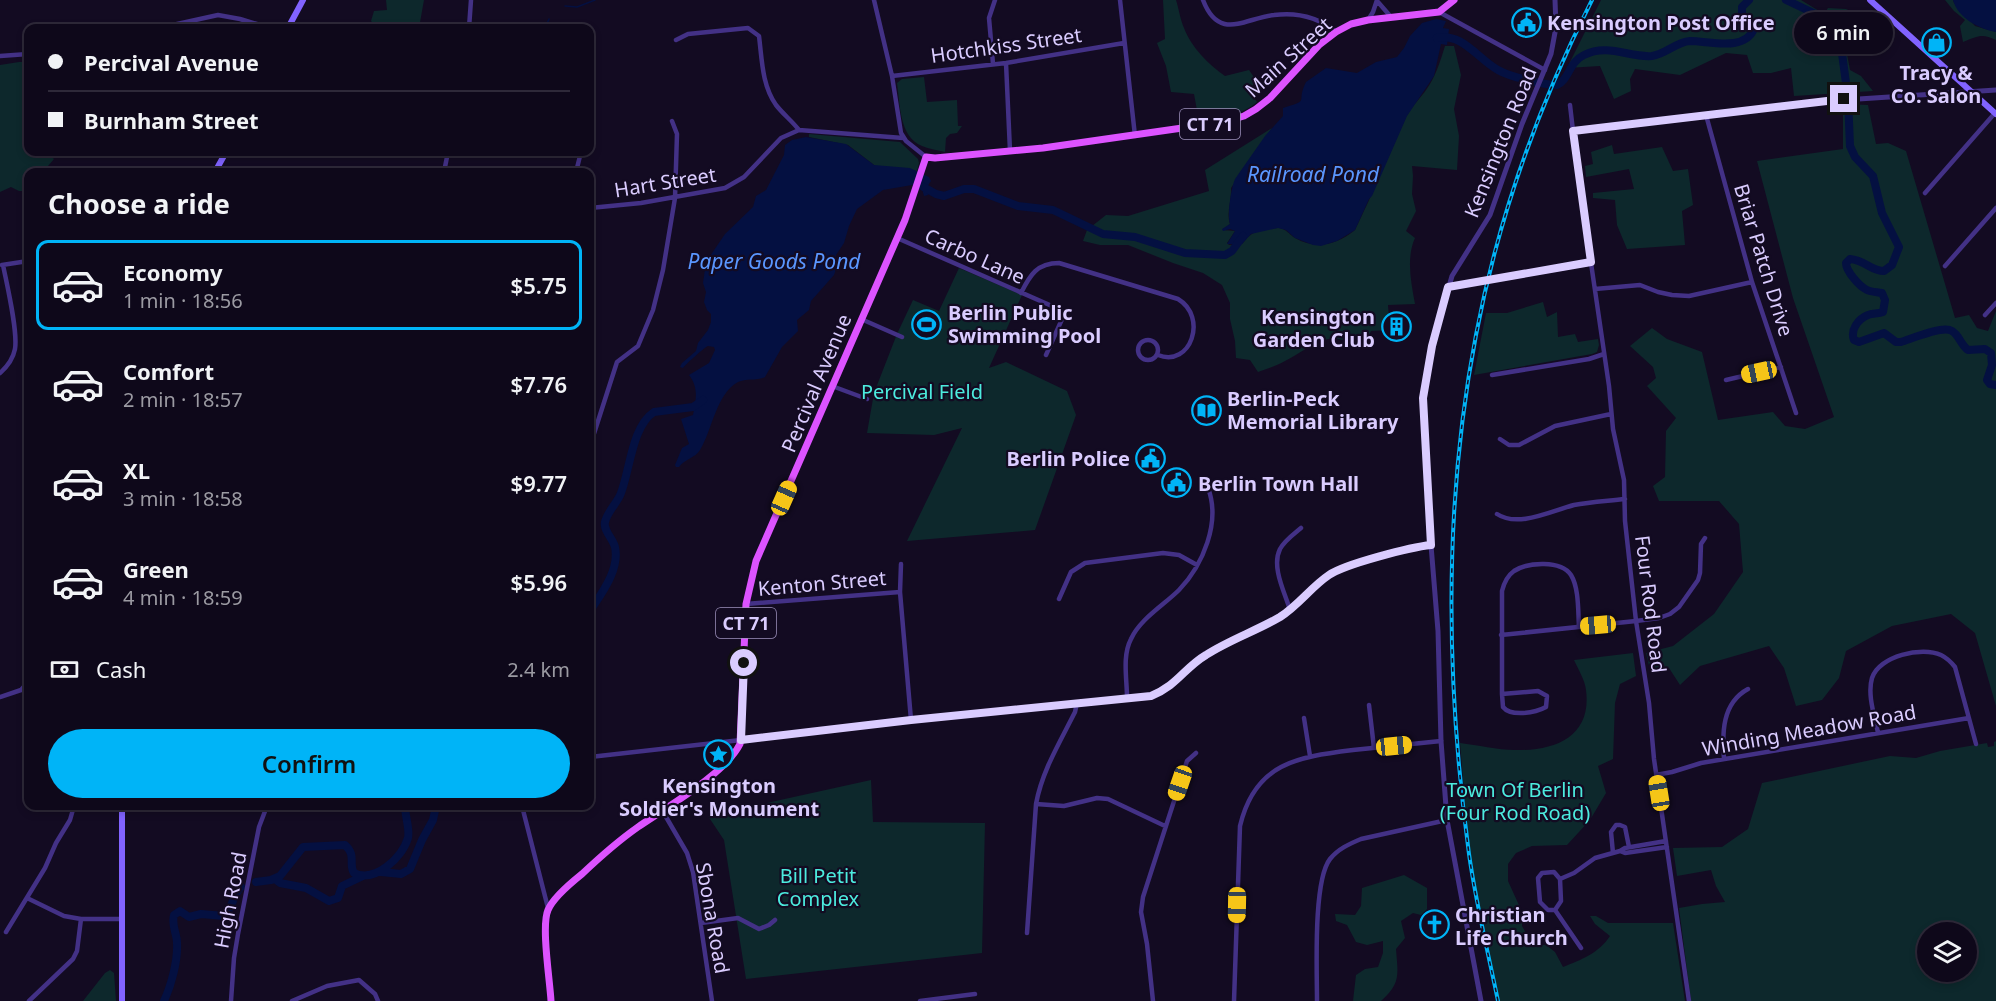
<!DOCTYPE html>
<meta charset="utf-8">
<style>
body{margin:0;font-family:"Noto Sans",sans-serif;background:#171123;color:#f1f3f6;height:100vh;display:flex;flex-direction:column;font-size:22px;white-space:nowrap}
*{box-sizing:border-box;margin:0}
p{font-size:20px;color:#9b9aa2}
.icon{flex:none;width:33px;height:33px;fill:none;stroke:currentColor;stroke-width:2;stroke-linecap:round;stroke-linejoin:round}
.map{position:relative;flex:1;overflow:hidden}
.details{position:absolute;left:24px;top:168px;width:570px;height:642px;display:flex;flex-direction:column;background:#0e081a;border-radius:12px;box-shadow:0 3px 9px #0003,0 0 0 2px #2e2939}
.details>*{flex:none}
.hud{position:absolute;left:24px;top:24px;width:570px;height:132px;border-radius:12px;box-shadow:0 3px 9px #0003,0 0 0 2px #2e2939;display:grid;align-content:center;height:132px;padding:0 24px;background:#0e081a}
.tools{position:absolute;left:1917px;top:922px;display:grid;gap:12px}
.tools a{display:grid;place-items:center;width:60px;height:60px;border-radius:50%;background:#0e081a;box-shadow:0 3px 9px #0003,0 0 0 2px #2e2939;font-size:30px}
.end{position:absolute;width:27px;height:27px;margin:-14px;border:8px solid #daccff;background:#111;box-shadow:0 0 0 3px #111}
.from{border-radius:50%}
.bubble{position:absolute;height:42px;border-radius:21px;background:#0e081a;box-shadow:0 3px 9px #0003,0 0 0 2px #2e2939;font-size:20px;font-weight:600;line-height:42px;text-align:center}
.car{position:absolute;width:18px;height:36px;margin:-18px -9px;border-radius:8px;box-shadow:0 0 4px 2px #0007;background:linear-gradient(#f5c518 24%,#345 0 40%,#f5c518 0 76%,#345 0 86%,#f5c518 0)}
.hud b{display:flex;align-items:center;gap:21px;height:57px;font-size:22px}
.hud b+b{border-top:2px solid #2e2939}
.hud i{width:15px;height:15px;background:#f1f3f6}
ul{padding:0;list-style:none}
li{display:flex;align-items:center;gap:18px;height:90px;margin:0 12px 9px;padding:0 12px;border:3px solid transparent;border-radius:12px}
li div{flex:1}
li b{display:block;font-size:22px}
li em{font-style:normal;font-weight:600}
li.active{border-color:#00b4f7}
li>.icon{width:54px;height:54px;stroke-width:1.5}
h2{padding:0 24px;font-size:27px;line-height:72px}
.pay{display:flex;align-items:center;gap:15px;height:66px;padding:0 24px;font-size:22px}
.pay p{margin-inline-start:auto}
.button{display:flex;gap:12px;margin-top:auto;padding:12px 24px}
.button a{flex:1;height:69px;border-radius:36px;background:#00b4f7;color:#111;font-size:24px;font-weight:600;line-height:69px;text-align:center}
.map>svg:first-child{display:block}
.green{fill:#0d282c;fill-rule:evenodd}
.water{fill:#041041}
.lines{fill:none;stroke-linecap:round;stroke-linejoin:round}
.stream{stroke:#041041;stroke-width:1.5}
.river{stroke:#041041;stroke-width:8}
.minor{stroke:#433186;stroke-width:4.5}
.tertiary{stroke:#433186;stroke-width:5}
.secondary{stroke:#8163ff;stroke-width:6}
.primary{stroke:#dc53ff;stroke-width:7}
.rail-casing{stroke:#00b4f7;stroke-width:4}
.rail{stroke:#130b22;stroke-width:1.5;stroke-dasharray:4.5;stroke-linecap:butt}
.tertiary-bridge{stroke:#433186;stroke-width:5}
.route{stroke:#daccff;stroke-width:8}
.labels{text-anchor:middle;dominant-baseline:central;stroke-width:4.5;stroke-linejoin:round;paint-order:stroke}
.shield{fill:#130b22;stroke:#9e92bd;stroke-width:1.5}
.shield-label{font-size:18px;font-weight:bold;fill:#daccff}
.poi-label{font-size:20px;font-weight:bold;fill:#daccff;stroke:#130b22;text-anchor:start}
.street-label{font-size:20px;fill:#daccff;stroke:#130b22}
.park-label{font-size:20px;fill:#4cebde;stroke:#130b22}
.water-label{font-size:21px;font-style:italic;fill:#5a96ff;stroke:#130b22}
</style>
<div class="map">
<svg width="1996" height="1001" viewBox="0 0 1996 1001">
<rect width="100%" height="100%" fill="#130b22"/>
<path class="green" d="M386,0H424L419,28H377L371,21L374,11L387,10Z
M1163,0H1176C1179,9 1180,19 1184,28C1191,47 1209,65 1225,76L1249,70L1256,80L1250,91L1257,102C1243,115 1218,118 1199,121L1194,94L1171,92L1166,66L1157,43L1165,39Z
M1601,0H1801L1824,14L1828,8L1846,9L1857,14L1849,22C1852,33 1854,45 1847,54L1850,70L1861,76L1873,91L1794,96L1791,68L1771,73H1753L1747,55L1726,53L1680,75L1635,69L1630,79L1631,91L1614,99L1600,66L1567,68Z
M1945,0H1953L1954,3L1975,26L1996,32V40C1982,33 1978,36 1963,42L1960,26L1965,20L1954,11Z
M1445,46H1454L1461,75L1454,109L1459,136L1457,170L1412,166L1413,176L1412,194L1416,211L1406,231L1415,238C1406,258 1411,282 1415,304L1388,305L1390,330L1371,331L1366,342C1353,346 1341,336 1328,339C1312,343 1299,354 1285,361C1276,366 1267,369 1258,372L1250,360L1236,358L1235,341L1230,319V303L1222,285L1203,273L1173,263L1128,245H1100L1083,241L1087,230L1106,215L1128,216L1209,191L1205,170L1272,128L1231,188C1232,201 1226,211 1230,224L1222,230L1235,231L1227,243L1229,245L1242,244C1245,241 1248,236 1252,234C1258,230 1272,228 1279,228C1286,229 1289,234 1295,238C1315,250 1337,245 1355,230C1373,193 1389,155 1406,117C1413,104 1423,96 1430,84C1437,72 1441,59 1445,46Z
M19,62H28V152H46L54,159L48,166L39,168L36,172H28V191H19L11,187L0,192V65Z
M924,77L927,102L957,100L958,126H962L957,133L950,134L946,138L945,152C938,150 929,149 922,146C899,137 900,103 897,83L902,79Z
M1843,104L1868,105L1876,144L1888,143L1906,151L1955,318L1969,315L1977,328L1988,331L1996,311V706L1975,633L1951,614L1892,626L1846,651L1839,678L1822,700L1796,706L1784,668L1769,646L1700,666L1680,685L1669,668L1650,670L1646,653L1673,646L1714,614L1743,572L1739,524L1719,501H1659L1653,486L1665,477L1666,431L1676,418L1647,386L1656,378L1653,367L1630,346L1652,328L1667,339L1702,352L1718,420L1773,412L1785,426L1805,429L1834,417L1793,298L1757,161L1843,149Z
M809,134L900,142L918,159L919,163L917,171L878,168L848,145L809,137Z
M1612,145L1614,154L1662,147L1673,171L1688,169L1693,205L1682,211L1685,245L1627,249L1617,225L1615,200L1593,198V193L1634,189L1629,169L1586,177L1585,166L1593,164L1591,152Z
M959,268L1022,295L989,368L1006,362L1067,391L1076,415L1035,530L907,541L962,428L934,435L867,433L874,393L897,334L913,300L939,311Z
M1543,302L1547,317L1557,312L1558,337L1575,334L1578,342L1598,339L1599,345L1597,352L1592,354L1474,375L1486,313H1507Z
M1633,653L1636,676L1620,684L1615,703L1613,759L1598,766L1606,793L1590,820L1567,845L1532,846L1516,853L1508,864V881L1523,914L1522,926L1533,945H1546L1555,952L1563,967C1581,960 1599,953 1610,936L1595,924L1590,916H1596L1608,923H1673L1685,1001H1499L1474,879L1467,827L1460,743C1478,745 1497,750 1515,750C1556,751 1592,736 1586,690C1585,680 1578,669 1574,660Z
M1996,741V1001H1691L1679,908L1702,904L1725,902L1716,886L1711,870L1677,876L1673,848L1722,847L1748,829L1762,783L1890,756L1916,758L1940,751L1987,743L1988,747L1994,746V742ZM1928,933H1966V972H1928Z
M871,780L873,822L985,823L982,953L746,979L724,840L708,816Z
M1404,875L1427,888V909L1421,915L1413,913L1401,921L1405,938L1396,949C1398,975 1401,983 1381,1001H1353L1356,975L1365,969L1378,967L1383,953V941L1367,945L1356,942L1347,925L1336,921L1335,914L1355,915L1361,906L1362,888Z
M110,970L114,973L116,1001H83L105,973Z"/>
<path class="water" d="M1953,0H1996V32C1979,29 1958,18 1953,0Z
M1436,19L1446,21L1443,28L1449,29L1447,45L1441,44L1434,76L1407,116L1372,196L1369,199L1355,230L1337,241L1321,246L1313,245L1295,238L1286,230L1278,228L1251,234L1242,244H1227L1235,231L1230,229L1223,231L1222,229L1230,224C1227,215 1231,188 1235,179L1265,136L1283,116V108C1312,99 1295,104 1306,82L1326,68L1357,73L1376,62L1397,57L1404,48L1410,36L1422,23Z
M806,137L846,144L874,165L910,168L929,177L931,181L927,187L928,195L924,196L922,189L912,185L883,190L857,209L849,226L844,243L836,255V269L834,275L811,301L809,310L797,320L798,331L782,347L765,377C757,381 746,378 738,382C716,394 712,431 700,450C695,458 685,459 679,467H676L675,465L682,448L689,444L681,419L693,415C696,400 699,388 689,375L709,363L715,350L714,347C712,347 710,346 708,346C705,347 686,364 683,368L680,367L682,363L696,351L698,343L708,330L711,322V314L707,310L704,302L706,292L703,283L706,262L725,234L753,207L756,196L766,190L784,155L785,145L792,140Z"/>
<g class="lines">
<path class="stream" d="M565,6L577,7L595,0
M545,28L549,19"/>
<path class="river" d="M1786,0L1824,18L1834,24L1839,31L1848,98L1850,146L1855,157L1873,176L1882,213L1899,247L1892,265L1884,271C1871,271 1865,260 1850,259L1846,263C1846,271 1859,286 1867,290C1871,292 1877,292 1882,293L1885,300L1883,312C1878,314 1872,313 1868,315C1858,319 1850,330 1854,340L1859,342L1884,333L1896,342H1901C1911,339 1943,325 1952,331C1959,335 1961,345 1968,350L1985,349L1991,353L1992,365L1987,380L1990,384L1996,385
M1437,38C1462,32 1478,59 1498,70C1510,77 1544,85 1557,85C1569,80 1569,62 1584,55C1608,43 1630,58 1652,56C1666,54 1676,42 1690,41C1710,41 1744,52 1754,29L1753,24L1742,16V7L1749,0
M918,184L936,194L944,196L964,189H974L1018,206L1053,210L1103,234L1135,237L1185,253L1225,255L1232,251L1243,236
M590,611C601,594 620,570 615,547C613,539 603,530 605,522C607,512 618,502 621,493C630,470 632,426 654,412L693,407L703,400
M381,872L401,874L410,869L422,840L433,820L436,806
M275,879L280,883L306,888L329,901L338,898L342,886L363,876
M256,882L271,880L280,876L303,847L345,845C357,856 348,864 354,873C375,883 402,858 408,838C410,829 405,816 405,806
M164,1001C171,986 178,961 177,943C177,933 171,926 174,915L180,911L189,917L201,914L224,916C233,908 233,894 241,887"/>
<path class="minor" d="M874,0L892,76L901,133L906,141L926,157
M1120,0L1135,136
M1203,0C1219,42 1245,18 1274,15C1297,12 1318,17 1336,32
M1378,2L1391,17
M1439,12L1545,70
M1368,20L1373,12L1377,0
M159,28L218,15L240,19L270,28
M469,28L471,0
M676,40L688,34L748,28L759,36C762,60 762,85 776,105C783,114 792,121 799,130
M0,56L28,54
M1006,63L1010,151
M993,64L989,18L995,0
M892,76L1006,63L1124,43
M1570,105L1573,131
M1706,115L1752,282L1796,413
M590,122V120
M444,172L448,152
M576,172L581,152
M1925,193L1995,113
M590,208L641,203L725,188L744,177L781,138L799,130L903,138
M897,238L1061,310L1063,312V317L1046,355
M1591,263L1609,386L1613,429L1624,480L1625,521L1636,621L1649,703L1654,759L1689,1001
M2,265L28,261
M1945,266L1996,208
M1595,289L1640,285L1658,292L1672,295L1689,296L1752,282
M1021,293C1030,275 1037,263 1059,263L1178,299C1208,317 1191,368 1158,355
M1985,315L1996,303
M861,319L902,337
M1138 350a10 10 0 1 1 20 0a10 10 0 1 1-20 0Z
M0,373C8,366 13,359 15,349C18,331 7,285 3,265
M1492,375L1589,359L1604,354
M1726,380L1781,367
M832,386L867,399
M1500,439L1509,445H1519L1555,426L1611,414
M590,446L617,362L638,346L653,310L663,270L675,198L677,134L672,121
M1497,514C1518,528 1551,511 1574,505C1590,502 1608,501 1625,499
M901,564L900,592L911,720
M1059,599L1071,572L1085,563L1163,553L1179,555L1197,565
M746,604L900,592
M1290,610C1285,593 1271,567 1280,549C1285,540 1294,534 1301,528
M1501,635L1636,621L1659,618L1670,614L1679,607L1698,580L1700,573L1701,544L1705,538
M1538,691L1547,696L1546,707C1535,713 1511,717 1503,707L1502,694Z
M1502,694V591C1504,583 1507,576 1514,571C1528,562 1561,560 1571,575C1579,588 1578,611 1579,627
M0,697L21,690L28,682
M1127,698C1127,679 1122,656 1131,639C1140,619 1164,605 1179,590C1203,565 1221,522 1208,488
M1369,705L1374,748
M1304,718L1310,756
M1878,733C1875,717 1867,695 1872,678C1879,656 1922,646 1941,655C1947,658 1951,662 1955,667L1976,744
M590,757L741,740
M1724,759C1722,733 1722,703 1748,689
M1656,775L1672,772L1701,763L1969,718
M1036,804L1064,806L1097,798L1108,799L1165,826
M522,806L548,908
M662,810L687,853L693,872L712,1001
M1666,841L1625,848L1620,851L1625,853L1667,847
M1613,853L1611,832L1616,825H1620L1625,827L1629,847
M1560,879L1561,901L1555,910H1548L1540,902L1538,878L1542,873L1554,872L1560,879L1574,873L1595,858L1620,851
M27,898L64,916L81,919H122
M1555,910L1581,948
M701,923L738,918L759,929L769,925L775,920
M6,932L45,868L56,843L70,820L74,806
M1027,933L1036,804C1042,771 1060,742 1075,712L1077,703
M29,1001L73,959L77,951L81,919
M231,1001L234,958L238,934L259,827L267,806
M292,1001L327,986L359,980L375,994L378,1001
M920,1001L975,994
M1153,1001L1147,944L1141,912L1143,897L1187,761L1196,753
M1234,1001L1240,826C1255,763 1297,757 1353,750C1382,747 1412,744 1441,741
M1317,1001C1317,970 1313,881 1330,859C1338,849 1349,844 1361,839L1447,820"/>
<path class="tertiary" d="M1498,279L1591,263L1573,131L1828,101L1996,90
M1448,287L1473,283
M741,740L911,720L1151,696C1177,686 1184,668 1206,655C1229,640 1256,631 1280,617C1299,605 1311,587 1329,575C1345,564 1410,547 1431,545
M1481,1001L1447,820L1441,741L1438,631L1431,545L1423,398L1432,346L1452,276L1490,215L1522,124L1551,54L1556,27L1555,0"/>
<path class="secondary" d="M1870,0L1996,114
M288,28L303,0
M215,172L226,152
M122,806V1001"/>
<path class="primary" d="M551,1001C550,981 541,926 548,910C553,898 572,882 582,874C600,857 618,841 638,827C667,807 725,774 740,744L746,604L756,561L905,220L926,157L935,158L1043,148L1224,122L1244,116L1256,109L1270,98L1319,45L1336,32L1351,24L1368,20L1439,12L1454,0"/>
<defs>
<path id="rail" d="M1498,1001C1488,952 1476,904 1469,854C1446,683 1443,506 1476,335C1498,219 1538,106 1592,0"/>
</defs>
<use href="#rail" class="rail-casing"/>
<use href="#rail" class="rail"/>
<path class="tertiary-bridge" d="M1473,283L1498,279"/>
</g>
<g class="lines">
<path class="route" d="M744,663L741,740L911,720L1151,696C1178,685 1184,668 1206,655C1229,640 1256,631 1280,617C1299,605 1311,587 1329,575C1345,564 1411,547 1431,545L1423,398L1432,346L1448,287L1591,262L1573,131L1844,99"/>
</g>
<defs>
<symbol id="civic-ring" viewBox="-11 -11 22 22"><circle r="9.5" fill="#130b22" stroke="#00b4f7" stroke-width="1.5"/><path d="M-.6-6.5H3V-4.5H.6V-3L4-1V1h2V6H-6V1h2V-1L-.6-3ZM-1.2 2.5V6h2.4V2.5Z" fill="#00b4f7"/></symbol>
<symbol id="shop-ring" viewBox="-11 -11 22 22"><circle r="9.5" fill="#130b22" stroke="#00b4f7" stroke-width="1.5"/><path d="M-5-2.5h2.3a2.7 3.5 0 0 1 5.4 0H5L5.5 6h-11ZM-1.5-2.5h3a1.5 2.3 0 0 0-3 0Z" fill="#00b4f7"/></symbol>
<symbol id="stadium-ring" viewBox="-11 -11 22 22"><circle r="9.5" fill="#130b22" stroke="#00b4f7" stroke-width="1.5"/><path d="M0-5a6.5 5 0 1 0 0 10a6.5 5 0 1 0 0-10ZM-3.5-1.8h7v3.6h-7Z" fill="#00b4f7"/></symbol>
<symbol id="building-ring" viewBox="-11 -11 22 22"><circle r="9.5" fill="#130b22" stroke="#00b4f7" stroke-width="1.5"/><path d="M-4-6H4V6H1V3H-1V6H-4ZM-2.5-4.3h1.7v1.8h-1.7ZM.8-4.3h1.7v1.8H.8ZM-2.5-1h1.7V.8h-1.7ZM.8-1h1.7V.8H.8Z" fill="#00b4f7"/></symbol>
<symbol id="library-ring" viewBox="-11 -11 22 22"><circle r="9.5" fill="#130b22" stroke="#00b4f7" stroke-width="1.5"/><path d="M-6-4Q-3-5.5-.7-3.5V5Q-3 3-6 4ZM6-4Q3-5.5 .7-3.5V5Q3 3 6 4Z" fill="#00b4f7"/></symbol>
<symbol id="sight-ring" viewBox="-11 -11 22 22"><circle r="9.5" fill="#130b22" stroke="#00b4f7" stroke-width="1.5"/><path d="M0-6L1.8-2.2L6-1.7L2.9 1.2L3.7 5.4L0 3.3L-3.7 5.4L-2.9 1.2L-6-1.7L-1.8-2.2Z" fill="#00b4f7"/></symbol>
<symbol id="church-ring" viewBox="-11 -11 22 22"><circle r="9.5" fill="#130b22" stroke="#00b4f7" stroke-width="1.5"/><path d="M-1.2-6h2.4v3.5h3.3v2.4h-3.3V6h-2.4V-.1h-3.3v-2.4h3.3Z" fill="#00b4f7"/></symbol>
</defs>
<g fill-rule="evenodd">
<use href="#civic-ring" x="1510" y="6" width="33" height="33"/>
<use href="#shop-ring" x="1920" y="26" width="33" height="33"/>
<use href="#stadium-ring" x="910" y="308" width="33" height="33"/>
<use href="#building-ring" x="1380" y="310" width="33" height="33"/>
<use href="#library-ring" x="1190" y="394" width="33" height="33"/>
<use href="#civic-ring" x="1134" y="442" width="33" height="33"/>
<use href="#civic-ring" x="1160" y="466" width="33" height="33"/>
<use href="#sight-ring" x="702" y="738" width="33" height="33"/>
<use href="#church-ring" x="1418" y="908" width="33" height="33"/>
</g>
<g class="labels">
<g class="shield">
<rect x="1180" y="109" width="60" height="30" rx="4.5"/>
<rect x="716" y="608" width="60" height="30" rx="4.5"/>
</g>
<g class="shield-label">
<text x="1210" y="124">CT 71</text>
<text x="746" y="623">CT 71</text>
</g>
<g class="poi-label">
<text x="1547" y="22">Kensington Post Office</text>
<text x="1936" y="72" text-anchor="middle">Tracy &amp;<tspan x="1936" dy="23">Co. Salon</tspan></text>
<text x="948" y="312">Berlin Public<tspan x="948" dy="23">Swimming Pool</tspan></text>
<text x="1375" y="316" text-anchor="end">Kensington<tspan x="1375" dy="23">Garden Club</tspan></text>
<text x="1227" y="398">Berlin-Peck<tspan x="1227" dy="23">Memorial Library</tspan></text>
<text x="1130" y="458" text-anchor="end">Berlin Police</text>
<text x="1198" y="483">Berlin Town Hall</text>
<text x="719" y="785" text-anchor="middle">Kensington<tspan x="719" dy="23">Soldier's Monument</tspan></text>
<text x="1455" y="914">Christian<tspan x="1455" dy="23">Life Church</tspan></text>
</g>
<g class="street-label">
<text transform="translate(1006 45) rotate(-8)">Hotchkiss Street</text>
<text transform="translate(1288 57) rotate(-42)">Main Street</text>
<text transform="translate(1500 142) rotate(-68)">Kensington Road</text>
<text transform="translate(665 182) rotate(-9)">Hart Street</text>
<text transform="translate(975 256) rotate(24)">Carbo Lane</text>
<text transform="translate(1764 260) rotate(73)">Briar Patch Drive</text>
<text transform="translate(816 383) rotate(-67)">Percival Avenue</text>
<text transform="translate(822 583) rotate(-5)">Kenton Street</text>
<text transform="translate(1651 604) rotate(83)">Four Rod Road</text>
<text transform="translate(1809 730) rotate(-10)">Winding Meadow Road</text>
<text transform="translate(230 900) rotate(-79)">High Road</text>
<text transform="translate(713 918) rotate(80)">Sbona Road</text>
</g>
<g class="park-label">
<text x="922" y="391">Percival Field</text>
<text x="1515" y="789">Town Of Berlin<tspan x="1515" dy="23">(Four Rod Road)</tspan></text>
<text x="818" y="875">Bill Petit<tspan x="818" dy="23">Complex</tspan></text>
</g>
<g class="water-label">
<text x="1313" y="174">Railroad Pond</text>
<text x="774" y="261">Paper Goods Pond</text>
</g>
</g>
</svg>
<div class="tools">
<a><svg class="icon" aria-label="layers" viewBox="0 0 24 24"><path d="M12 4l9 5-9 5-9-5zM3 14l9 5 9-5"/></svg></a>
</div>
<i class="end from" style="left:744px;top:663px"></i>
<i class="end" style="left:1844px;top:99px"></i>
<div class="bubble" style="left:1794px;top:12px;width:99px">6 min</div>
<i class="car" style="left:1759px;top:372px;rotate:258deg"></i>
<i class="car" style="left:784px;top:498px;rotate:24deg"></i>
<i class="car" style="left:1598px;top:625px;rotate:265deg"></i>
<i class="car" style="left:1394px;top:746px;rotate:84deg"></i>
<i class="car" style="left:1180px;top:783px;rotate:199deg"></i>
<i class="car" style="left:1659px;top:793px;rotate:351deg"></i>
<i class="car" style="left:1237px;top:905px;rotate:181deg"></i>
<div class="hud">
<b><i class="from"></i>Percival Avenue</b>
<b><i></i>Burnham Street</b>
</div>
<section class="details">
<h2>Choose a ride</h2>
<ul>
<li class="active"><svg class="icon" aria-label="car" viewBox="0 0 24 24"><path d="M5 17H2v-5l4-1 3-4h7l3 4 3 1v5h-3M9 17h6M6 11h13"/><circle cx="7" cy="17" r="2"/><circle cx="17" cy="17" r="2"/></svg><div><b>Economy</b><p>1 min · 18:56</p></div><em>$5.75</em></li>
<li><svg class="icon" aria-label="car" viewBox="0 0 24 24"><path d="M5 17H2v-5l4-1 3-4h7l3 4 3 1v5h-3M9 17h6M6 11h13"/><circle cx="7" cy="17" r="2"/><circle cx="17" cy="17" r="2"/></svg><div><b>Comfort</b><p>2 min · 18:57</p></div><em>$7.76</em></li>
<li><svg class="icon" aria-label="car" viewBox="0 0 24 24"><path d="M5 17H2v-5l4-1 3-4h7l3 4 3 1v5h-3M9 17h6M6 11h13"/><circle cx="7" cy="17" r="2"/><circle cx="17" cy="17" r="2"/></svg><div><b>XL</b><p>3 min · 18:58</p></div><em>$9.77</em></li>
<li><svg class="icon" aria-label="car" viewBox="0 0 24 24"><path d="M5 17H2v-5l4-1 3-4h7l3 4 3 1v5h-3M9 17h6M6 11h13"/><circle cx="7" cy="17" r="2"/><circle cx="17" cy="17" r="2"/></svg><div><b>Green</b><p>4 min · 18:59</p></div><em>$5.96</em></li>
</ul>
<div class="pay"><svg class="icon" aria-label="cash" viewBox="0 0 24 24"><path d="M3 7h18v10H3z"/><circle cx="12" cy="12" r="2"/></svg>Cash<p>2.4 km</p></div>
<div class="button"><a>Confirm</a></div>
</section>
</div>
